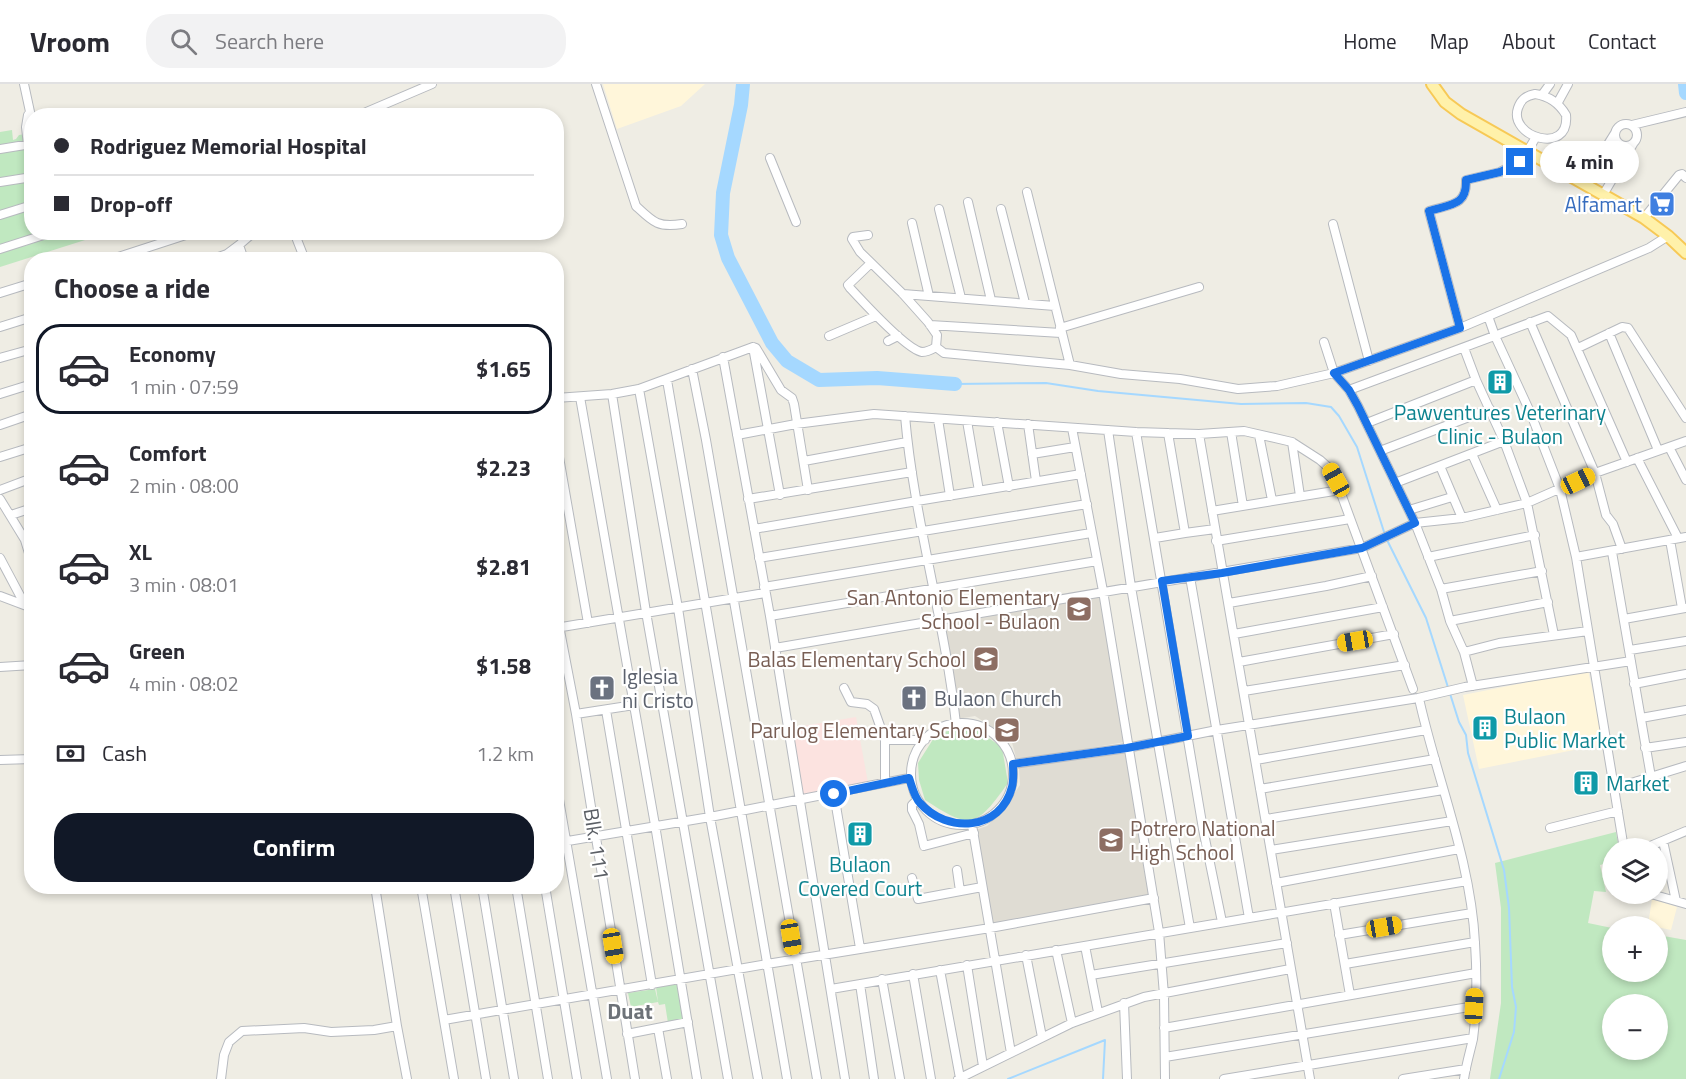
<!DOCTYPE html>
<meta charset="utf-8">
<style>
body{margin:0;font-family:"Titillium Web",sans-serif;background:#f2f2f3;color:#2b2b33;height:100vh;display:flex;flex-direction:column;font-size:22px;white-space:nowrap}
*{box-sizing:border-box;margin:0}
p{font-size:20px;color:#7c7c81}
.icon{flex:none;width:33px;height:33px;fill:none;stroke:currentColor;stroke-width:2;stroke-linecap:round;stroke-linejoin:round}
.map{position:relative;flex:1;overflow:hidden}
.details{position:absolute;left:24px;top:168px;width:540px;height:642px;display:flex;flex-direction:column;background:#fff;border-radius:24px;box-shadow:0 3px 9px #0003}
.details>*{flex:none}
.banner{position:absolute;left:24px;top:24px;width:540px;height:132px;border-radius:24px;box-shadow:0 3px 9px #0003;display:grid;align-content:center;height:132px;padding:0 30px;background:#fff}
.controls{position:absolute;left:1602px;top:754px;display:grid;gap:12px}
.controls a{display:grid;place-items:center;width:66px;height:66px;border-radius:50%;background:#fff;box-shadow:0 3px 9px #0003;font-size:30px}
.end{position:absolute;width:27px;height:27px;margin:-14px;border:8px solid #1a73e8;background:#fff;box-shadow:0 0 0 3px #fff}
.from{border-radius:50%}
.bubble{position:absolute;height:42px;border-radius:21px;background:#fff;box-shadow:0 3px 9px #0003;font-size:20px;font-weight:700;line-height:42px;text-align:center}
.car{position:absolute;width:18px;height:36px;margin:-18px -9px;border-radius:8px;box-shadow:0 0 4px 2px #0007;background:linear-gradient(#f5c518 24%,#345 0 40%,#f5c518 0 76%,#345 0 86%,#f5c518 0)}
.banner b{display:flex;align-items:center;gap:21px;height:57px;font-size:22px}
.banner b+b{border-top:2px solid #e1e1e2}
.banner i{width:15px;height:15px;background:#2b2b33}
ul{padding:0;list-style:none}
li{display:flex;align-items:center;gap:18px;height:90px;margin:0 12px 9px;padding:0 18px;border:3px solid transparent;border-radius:24px}
li div{flex:1}
li b{display:block;font-size:22px}
li em{font-style:normal;font-weight:700}
li.on{border-color:#111827}
li>.icon{width:54px;height:54px;stroke-width:1.5}
h2{padding:0 30px;font-size:27px;line-height:72px}
.pay{display:flex;align-items:center;gap:15px;height:66px;padding:0 30px;font-size:22px}
.pay p{margin-inline-start:auto}
.primary-button{display:flex;gap:12px;margin-top:auto;padding:12px 30px}
.primary-button a{flex:1;height:69px;border-radius:24px;background:#111827;color:#fff;font-size:24px;font-weight:700;line-height:69px;text-align:center}
header{display:flex;align-items:center;gap:36px;box-sizing:border-box;height:84px;padding:0 30px;background:#fff;border-bottom:2px solid #e1e1e2}
header strong{font-size:28px}
nav{display:flex;gap:33px;margin-inline-start:auto;font-size:21px}
.search{width:420px;height:54px;background:#f2f2f3;display:flex;align-items:center;gap:15px;box-sizing:border-box;padding:0 21px;border-radius:24px;color:#7c7c81;font-size:22px}
.map>svg:first-child{display:block}
.commercial{fill:#fff6da}
.education{fill:#dfdcd3}
.medical{fill:#fce3e0}
.green{fill:#c0e8c0;fill-rule:evenodd}
.lines{fill:none;stroke-linecap:round;stroke-linejoin:round}
.stream{stroke:#a5d8ff;stroke-width:2}
.river{stroke:#a5d8ff;stroke-width:14}
.minor-casing{stroke:#b7babf;stroke-width:10}
.major-casing{stroke:#f7c956;stroke-width:14}
.minor{stroke:#fff;stroke-width:8}
.major{stroke:#fff1aa;stroke-width:10}
.route{stroke:#1a73e8;stroke-width:8}
.labels{text-anchor:middle;dominant-baseline:central;stroke-width:4.5;stroke-linejoin:round;paint-order:stroke}
.shop-label{font-size:21px;fill:#366cbe;stroke:#fff;text-anchor:end}
.culture-label{font-size:21px;fill:#0d838f;stroke:#fff}
.education-label{font-size:21px;fill:#785e54;stroke:#fff;text-anchor:end}
.worship-label{font-size:21px;fill:#5b616d;stroke:#fff;text-anchor:start}
.street-label{font-size:21px;fill:#5c6066;stroke:#fff}
.neighbourhood-label{font-size:22px;font-weight:bold;fill:#6d7278;stroke:#fff}
</style>
<header>
<strong>Vroom</strong>
<div class="search"><svg class="icon" aria-label="search" viewBox="0 0 24 24"><circle cx="10" cy="10" r="6"/><path d="M15 15l6 6"/></svg>Search here</div>
<nav><a>Home</a><a>Map</a><a>About</a><a>Contact</a></nav>
</header>
<div class="map">
<svg width="1686" height="995" viewBox="0 0 1686 995">
<rect width="100%" height="100%" fill="#efede4"/>
<path class="commercial" d="M603,0H705L681,22L617,45Z
M1588,586L1604,660L1479,685L1463,611Z
M1652,815L1677,823L1671,846L1648,841Z"/>
<path class="education" d="M1099,510L1125,658L1017,677L1011,655L975,632L957,635L944,539Z
M1125,666L1151,810L991,840L975,746L987,742L1002,727L1020,701L1019,684Z"/>
<path class="medical" d="M856,633L868,699L803,711L791,644Z"/>
<path class="green" d="M12,46L13,56L16,55L19,51L31,49L32,148L104,150L0,183V48Z
M972,643L1002,663L1008,699C976,744 971,746 925,716L919,696L918,679L937,649Z
M1616,748L1619,765H1612V778L1600,781L1606,808L1594,807L1588,839L1612,844V888H1658V851L1686,856V995H1490L1501,919V824L1495,779ZM1612,921H1658V966H1612Z
M679,900L686,936L668,939L665,920L659,921L658,918L631,923L628,909L655,905L658,918L656,903Z"/>
<g class="lines">
<path class="stream" d="M955,300L1046,299L1098,307L1241,320L1306,319L1331,323L1339,332L1357,363L1385,451
M1387,456L1426,534L1459,638L1466,651L1468,669L1504,786L1509,824L1512,903L1516,923L1514,948L1499,995
M1008,995L1105,956L1103,995"/>
<path class="river" d="M743,0L741,21L723,109L721,151L728,174L772,259L787,277L819,296L877,294L955,300
M1685,0L1686,9"/>
<defs>
<path id="minor" d="M24,0L32,37
M596,0L636,122C653,138 658,144 682,140
M1535,10C1549,12 1559,19 1566,31C1570,72 1508,53 1518,24C1521,15 1526,12 1535,10Z
M1542,11L1550,0
M1557,20L1568,0
M28,31L26,43L28,61
M357,32L432,0
M1615 51a11 11 0 1 1 22 0a11 11 0 1 1-22 0Z
M1632,41L1686,28
M0,65L31,60
M1527,68L1536,53
M770,74L796,138
M0,98L32,93
M1584,99L1615,49
M1027,108L1070,281
M1603,111L1633,60
M968,118L991,216
M939,125L961,214
M1001,125L1025,219
M0,131L32,121
M1644,134L1679,91L1682,90L1686,94
M912,139L929,212
M1333,140L1369,277
M294,148L305,176
M868,151L853,153L852,155L860,168L903,210L928,238L937,251L936,263L944,269L1070,281L1121,290L1180,295L1238,305L1277,302L1334,289L1460,244L1649,164L1668,152
M0,165L53,148
M109,176L195,148
M210,176L227,170L239,161
M244,176L239,161L254,148
M871,179L848,201L850,204C862,217 907,266 922,268C927,268 931,266 936,263
M0,209L32,199
M903,210L1055,222
M1488,232L1495,252L1531,330L1560,405L1576,473L1624,765
M1530,238L1595,389L1606,431L1613,440L1622,465
M930,241L1061,249
M0,243L32,233
M1060,244L1199,203
M1460,244L1429,127C1451,120 1467,122 1466,96L1500,88L1532,71
M1609,249L1658,366
M829,252L876,232
M888,257L898,252
M1324,258L1334,289L1349,306L1358,322L1415,439L1441,505L1450,537L1464,568L1473,602
M753,263L756,264L781,306L792,314L794,320L808,406
M753,263L780,411
M1464,264L1476,296L1504,357L1527,419L1554,551
M1578,264L1622,243L1628,244L1686,334
M723,273L770,532L845,995
M0,274L32,265
M692,285L706,356L817,995
M667,296L787,995
M639,305L678,524L710,733L758,995
M1349,306L1548,232L1571,251L1627,378
M0,310L32,300
M612,310L646,528L728,995
M580,313L655,741L697,995
M556,314L612,310L639,305L753,263
M905,332C914,436 945,537 956,640
M938,335L950,412
M967,337L979,407
M997,338L1009,403
M1367,339L1476,296
M1028,340L1036,397
M0,341L32,330
M1072,344L1103,507L1159,848L1164,911L1165,995
M1108,346L1131,503L1190,844
M1136,348L1203,745L1222,838
M1231,348L1243,422
M1168,349L1185,449L1215,445
M1199,350L1310,995
M737,351L796,340L874,330L1136,348L1199,350L1244,347L1292,358L1320,376L1330,385L1336,396L1413,605
M1259,351L1272,416
M556,356L588,539
M1292,358L1300,412
M1669,363L1686,396
M1380,367L1490,325
M1032,370L1075,363
M1472,370L1497,426
M0,373L32,363
M1637,374L1678,454
M804,377L907,358
M1440,382L1462,434
M1395,399L1504,357
M0,406L32,394
M0,415L25,456L32,479
M748,415L912,388
M1409,426L1452,413
M1212,427L1340,406
M11,431L32,424
M754,445L917,417L1081,390
M1155,454L1185,449
M1670,456L1682,524
M1216,457L1350,435
M1612,468L1651,693
M1428,473L1535,451
M1576,473L1686,453
M0,474L25,521
M759,474L1087,420
M1190,493L1249,834
M764,503L1091,449
M1441,505L1542,487
M0,512L32,524
M1229,519L1326,502L1372,492
M556,526L576,630L635,995
M770,532L1097,477
M1624,535L1685,524
M1450,537L1548,518
M556,544L765,509
M1234,550L1383,523
M775,564L1362,464L1415,439L1462,434L1527,419L1595,389L1686,357
M1630,566L1686,557
M1464,568L1499,559L1588,547
M1239,578L1394,550
M0,583L32,581
M1634,600L1686,590
M844,604L851,618L867,620L874,625L885,656V699
M1244,607L1405,581
M1420,619C1438,698 1471,777 1475,859C1477,890 1477,924 1473,955C1470,968 1466,981 1464,995
M606,626L652,901
M576,630L634,621
M1641,634L1686,626
M911 690a51 51 0 1 1 102 0a51 51 0 1 1-102 0Z
M885,656H925
M1645,664L1686,658
M0,676L32,675
M1256,676L1426,646
M1013,680L1127,664L1217,646L1418,614L1465,603L1631,577
M556,698L607,995
M1615,704L1686,682
M1260,705L1435,675
M834,710L860,864
M917,716L912,721V726L919,740L924,762L974,749
M1266,735L1443,706
M972,741L1011,969
M1550,744L1618,727
M1663,757L1676,817
M556,759L710,733L909,694
M1643,765L1686,747
M1271,766L1452,737
M957,786L960,807
M912,794L918,815L982,803
M1276,799L1459,765
M375,802L397,942L407,995
M421,802L454,995
M454,802L486,995
M482,802L514,995
M516,802L548,995
M545,802L577,995
M1651,810L1686,820
M1334,819L1350,911
M1339,851L1472,829
M1085,862L1098,928
M1056,866L1072,939
M1026,871L1042,953
M1345,880L1475,858
M967,881L983,982
M940,886L960,994
M913,890L931,995
M1091,891L1287,859
M882,895L900,995
M860,900L874,995
M831,905L1467,797
M1124,919L1127,995
M444,936L767,880L990,844L1154,814
M658,944L667,995
M1164,944L1476,889
M627,950L688,938
M1165,973L1475,922
M221,995L224,971L229,958L242,947L304,944L331,948L374,946L397,942
M958,995L1072,939L1144,913L1290,885
M1224,995L1473,954
M1403,995L1466,985"/>
<path id="major" d="M1432,0L1445,18L1461,30L1644,134L1668,152L1686,169"/>
</defs>
<use href="#minor" class="minor-casing"/>
<use href="#major" class="major-casing"/>
<use href="#minor" class="minor"/>
<use href="#major" class="major"/>
</g>
<g class="lines">
<path class="route" d="M834,710L909,694C912,702 914,713 920,719C947,750 1001,747 1012,703C1014,696 1013,687 1013,680L1127,664L1188,652L1162,497L1222,489L1362,464L1415,439L1358,322L1349,306L1334,289L1460,244L1429,127C1451,120 1467,122 1466,96L1500,88L1520,78"/>
</g>
<defs>
<symbol id="supermarket-square" viewBox="-11 -11 22 22"><rect x="-9" y="-9" width="18" height="18" rx="4" fill="#3f7fe0" stroke="#fff"/><path d="M-6-5.5h2.5l.6 2H6L4.5 2H-2.5L-4.4-4H-6ZM-1.5 3.2a1.3 1.3 0 1 0 .1 0ZM3 3.2a1.3 1.3 0 1 0 .1 0Z" fill="#fff"/></symbol>
<symbol id="building-square" viewBox="-11 -11 22 22"><rect x="-9" y="-9" width="18" height="18" rx="4" fill="#0f9aa8" stroke="#fff"/><path d="M-4-6H4V6H1V3H-1V6H-4ZM-2.5-4.3h1.7v1.8h-1.7ZM.8-4.3h1.7v1.8H.8ZM-2.5-1h1.7V.8h-1.7ZM.8-1h1.7V.8H.8Z" fill="#fff"/></symbol>
<symbol id="school-square" viewBox="-11 -11 22 22"><rect x="-9" y="-9" width="18" height="18" rx="4" fill="#8d6e63" stroke="#fff"/><path d="M0-5L7-2L0 1L-7-2ZM-4 1L0 2.5L4 1V4Q0 6-4 4Z" fill="#fff"/></symbol>
<symbol id="church-square" viewBox="-11 -11 22 22"><rect x="-9" y="-9" width="18" height="18" rx="4" fill="#6b7280" stroke="#fff"/><path d="M-1.2-6h2.4v3.5h3.3v2.4h-3.3V6h-2.4V-.1h-3.3v-2.4h3.3Z" fill="#fff"/></symbol>
</defs>
<g fill-rule="evenodd">
<use href="#supermarket-square" x="1647" y="105" width="30" height="30"/>
<use href="#building-square" x="1485" y="283" width="30" height="30"/>
<use href="#school-square" x="1064" y="510" width="30" height="30"/>
<use href="#school-square" x="971" y="560" width="30" height="30"/>
<use href="#church-square" x="587" y="589" width="30" height="30"/>
<use href="#church-square" x="899" y="599" width="30" height="30"/>
<use href="#building-square" x="1470" y="629" width="30" height="30"/>
<use href="#school-square" x="992" y="631" width="30" height="30"/>
<use href="#building-square" x="1571" y="684" width="30" height="30"/>
<use href="#building-square" x="845" y="735" width="30" height="30"/>
<use href="#school-square" x="1096" y="741" width="30" height="30"/>
</g>
<g class="labels">
<g class="shop-label">
<text x="1642" y="120">Alfamart</text>
</g>
<g class="culture-label">
<text x="1500" y="328">Pawventures Veterinary<tspan x="1500" dy="24">Clinic - Bulaon</tspan></text>
<text x="1504" y="632" text-anchor="start">Bulaon<tspan x="1504" dy="24">Public Market</tspan></text>
<text x="1606" y="699" text-anchor="start">Market</text>
<text x="860" y="780">Bulaon<tspan x="860" dy="24">Covered Court</tspan></text>
</g>
<g class="education-label">
<text x="1060" y="513">San Antonio Elementary<tspan x="1060" dy="24">School - Bulaon</tspan></text>
<text x="966" y="575">Balas Elementary School</text>
<text x="988" y="646">Parulog Elementary School</text>
<text x="1130" y="744" text-anchor="start">Potrero National<tspan x="1130" dy="24">High School</tspan></text>
</g>
<g class="worship-label">
<text x="622" y="592">Iglesia<tspan x="622" dy="24">ni Cristo</tspan></text>
<text x="934" y="614">Bulaon Church</text>
</g>
<g class="street-label">
<text transform="translate(597 760) rotate(81)">Blk. 111</text>
</g>
<g class="neighbourhood-label">
<text x="630" y="927">Duat</text>
</g>
</g>
</svg>
<div class="controls">
<a><svg class="icon" aria-label="layers" viewBox="0 0 24 24"><path d="M12 4l9 5-9 5-9-5zM3 14l9 5 9-5"/></svg></a>
<a>+</a>
<a>−</a>
</div>
<i class="end from" style="left:834px;top:710px"></i>
<i class="end" style="left:1520px;top:78px"></i>
<div class="bubble" style="left:1540px;top:57px;width:99px">4 min</div>
<i class="car" style="left:1336px;top:396px;rotate:331deg"></i>
<i class="car" style="left:1578px;top:397px;rotate:65deg"></i>
<i class="car" style="left:1355px;top:557px;rotate:260deg"></i>
<i class="car" style="left:1384px;top:843px;rotate:80deg"></i>
<i class="car" style="left:791px;top:853px;rotate:171deg"></i>
<i class="car" style="left:613px;top:862px;rotate:171deg"></i>
<i class="car" style="left:1474px;top:922px;rotate:3deg"></i>
<div class="banner">
<b><i class="from"></i>Rodriguez Memorial Hospital</b>
<b><i></i>Drop-off</b>
</div>
<section class="details">
<h2>Choose a ride</h2>
<ul>
<li class="on"><svg class="icon" aria-label="car" viewBox="0 0 24 24"><path d="M5 17H2v-5l4-1 3-4h7l3 4 3 1v5h-3M9 17h6M6 11h13"/><circle cx="7" cy="17" r="2"/><circle cx="17" cy="17" r="2"/></svg><div><b>Economy</b><p>1 min · 07:59</p></div><em>$1.65</em></li>
<li><svg class="icon" aria-label="car" viewBox="0 0 24 24"><path d="M5 17H2v-5l4-1 3-4h7l3 4 3 1v5h-3M9 17h6M6 11h13"/><circle cx="7" cy="17" r="2"/><circle cx="17" cy="17" r="2"/></svg><div><b>Comfort</b><p>2 min · 08:00</p></div><em>$2.23</em></li>
<li><svg class="icon" aria-label="car" viewBox="0 0 24 24"><path d="M5 17H2v-5l4-1 3-4h7l3 4 3 1v5h-3M9 17h6M6 11h13"/><circle cx="7" cy="17" r="2"/><circle cx="17" cy="17" r="2"/></svg><div><b>XL</b><p>3 min · 08:01</p></div><em>$2.81</em></li>
<li><svg class="icon" aria-label="car" viewBox="0 0 24 24"><path d="M5 17H2v-5l4-1 3-4h7l3 4 3 1v5h-3M9 17h6M6 11h13"/><circle cx="7" cy="17" r="2"/><circle cx="17" cy="17" r="2"/></svg><div><b>Green</b><p>4 min · 08:02</p></div><em>$1.58</em></li>
</ul>
<div class="pay"><svg class="icon" aria-label="cash" viewBox="0 0 24 24"><path d="M3 7h18v10H3z"/><circle cx="12" cy="12" r="2"/></svg>Cash<p>1.2 km</p></div>
<div class="primary-button"><a>Confirm</a></div>
</section>
</div>
